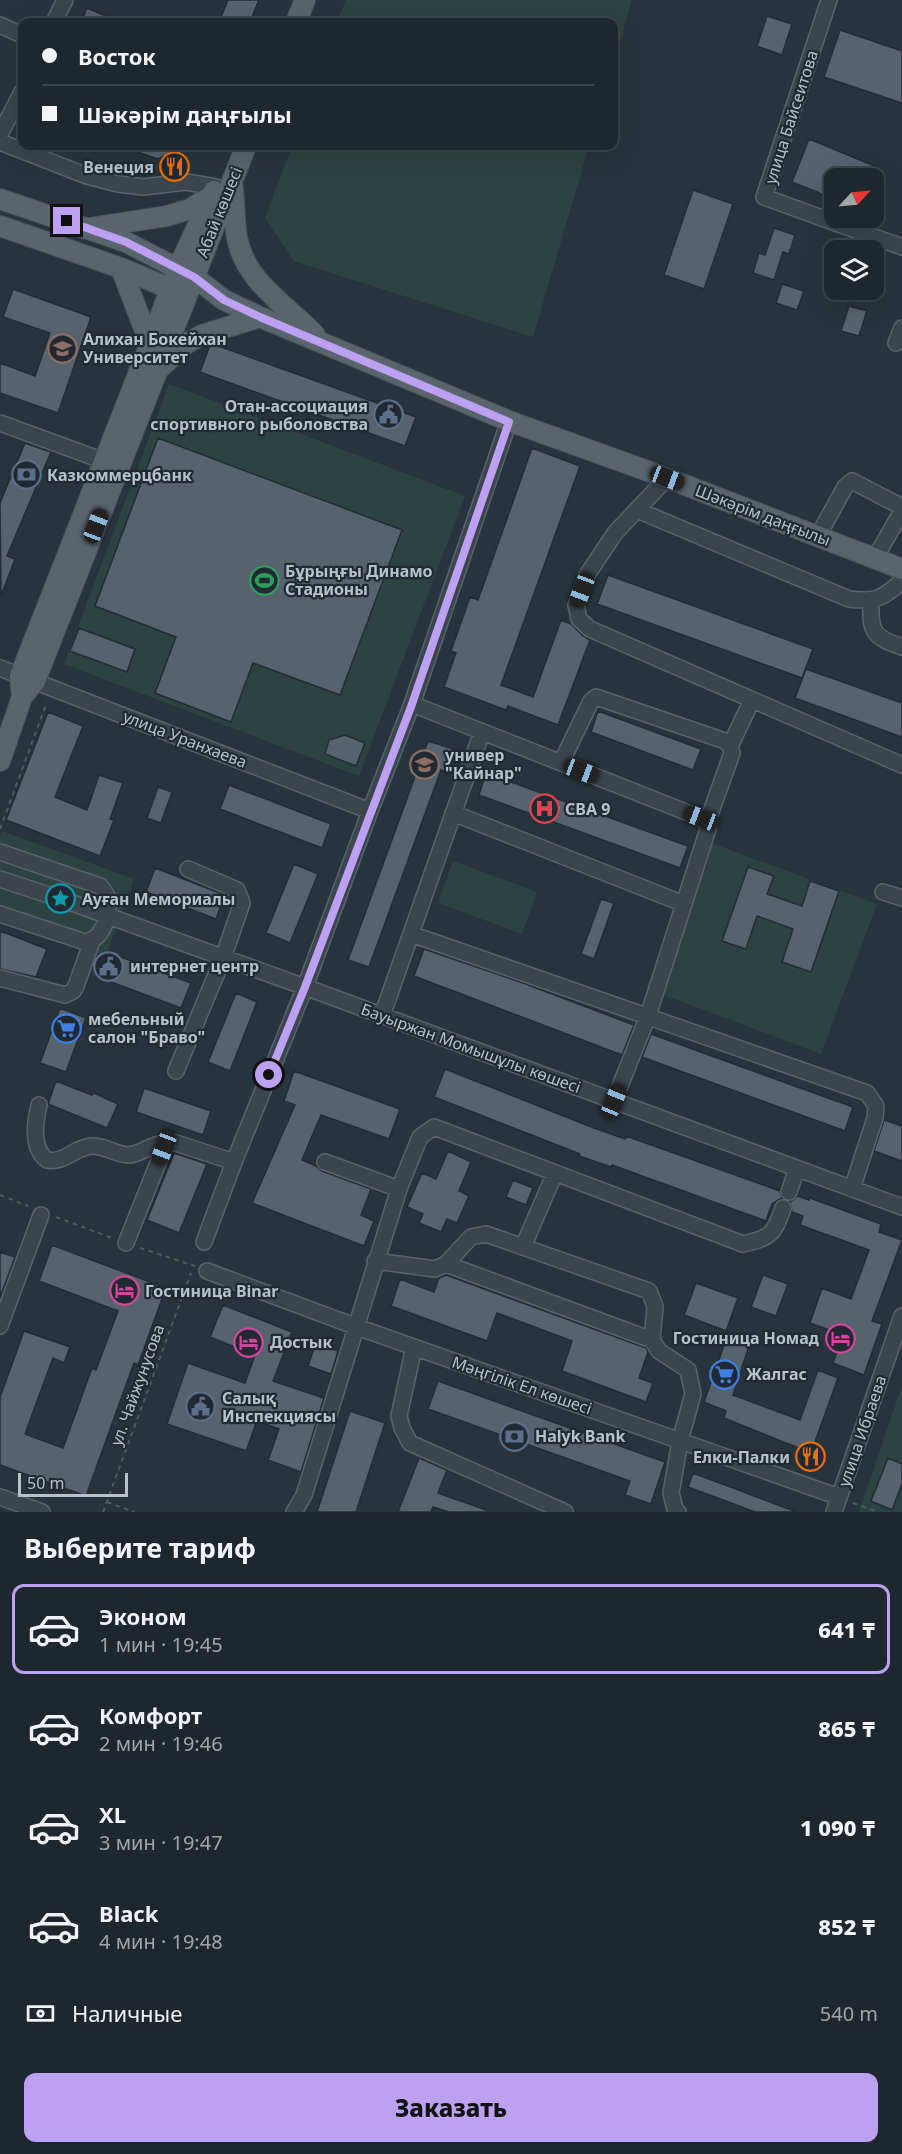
<!DOCTYPE html>
<html lang="ru">
<meta charset="utf-8">
<style>
body{margin:0;font-family:"Noto Sans",sans-serif;background:#262f36;color:#f1f3f6;height:100vh;display:flex;flex-direction:column;font-size:22px;white-space:nowrap}
*{box-sizing:border-box;margin:0}
p{font-size:20px;color:#a1a5aa}
.icon{flex:none;width:33px;height:33px;fill:none;stroke:currentColor;stroke-width:2;stroke-linecap:round;stroke-linejoin:round}
.map{position:relative;height:1512px;overflow:hidden}
.sheet{display:flex;flex-direction:column;background:#1e272e;flex:1}
.sheet>*{flex:none}
.top-card{position:absolute;left:18px;top:18px;width:600px;height:132px;border-radius:12px;box-shadow:0 6px 24px #0002,0 0 0 2px #3c444a;display:grid;align-content:center;height:132px;padding:0 24px;background:#1e272e}
.needle{width:39px;rotate:64deg}
.tools{position:absolute;left:824px;top:168px;display:grid;gap:12px}
.tools a{display:grid;place-items:center;width:60px;height:60px;border-radius:12px;background:#1e272e;box-shadow:0 6px 24px #0002,0 0 0 2px #3c444a;font-size:30px}
.scale{position:absolute;left:18px;bottom:15px;width:110px;box-sizing:border-box;padding-left:6px;border:3px solid #b8c0c8;border-top:0;font-size:16px;line-height:21px;white-space:nowrap;color:#b8c0c8;-webkit-text-stroke:4px #212a33;paint-order:stroke}
.end{position:absolute;width:27px;height:27px;margin:-14px;border:8px solid #bca0f2;background:#111;box-shadow:0 0 0 3px #111}
.from{border-radius:50%}
.car{position:absolute;width:18px;height:36px;margin:-18px -9px;border-radius:8px;box-shadow:0 0 4px 2px #0007;background:linear-gradient(#222 24%,#8ab4d8 0 40%,#222 0 76%,#8ab4d8 0 86%,#222 0)}
.top-card b{display:flex;align-items:center;gap:21px;height:57px;font-size:22px}
.top-card b+b{border-top:2px solid #3c444a}
.top-card i{width:15px;height:15px;background:#f1f3f6}
ul{padding:0;list-style:none}
li{display:flex;align-items:center;gap:18px;height:90px;margin:0 12px 9px;padding:0 12px;border:3px solid transparent;border-radius:12px}
li div{flex:1}
li b{display:block;font-size:22px}
li em{font-style:normal;font-weight:800}
li.active{border-color:#bca0f2}
li>.icon{width:54px;height:54px;stroke-width:1.5}
h2{padding:0 24px;font-size:27px;line-height:72px}
.pay{display:flex;align-items:center;gap:15px;height:66px;padding:0 24px;font-size:22px}
.pay p{margin-inline-start:auto}
.button{display:flex;gap:12px;margin-top:auto;padding:12px 24px}
.button a{flex:1;height:69px;border-radius:12px;background:#bca0f2;color:#111;font-size:24px;font-weight:800;line-height:69px;text-align:center}
.map>svg:first-child{display:block}
.green{fill:#2d4341}
.building{fill:#56626d;stroke:#232c35;stroke-width:1.5}
.lines{fill:none;stroke-linecap:round;stroke-linejoin:round}
.minor-casing{stroke:#5a636b;stroke-width:18}
.major-casing{stroke:#48515a;stroke-width:22}
.path{stroke:#4c5f5f;stroke-width:2;stroke-dasharray:4.5 4.5;stroke-linecap:butt}
.minor{stroke:#3c454e;stroke-width:15}
.major{stroke:#5a646d;stroke-width:20}
.route{stroke:#bca0f2;stroke-width:8}
.labels{text-anchor:middle;dominant-baseline:central;stroke-width:4.5;stroke-linejoin:round;paint-order:stroke}
.street-label{font-size:16px;fill:#b8c0c8;stroke:#212a33}
.poi-label{font-size:16px;font-weight:bold;fill:#b8c0c8;stroke:#212a33;text-anchor:start}
</style>
<div class="map">
<svg width="902" height="1512" viewBox="0 0 902 1512">
<rect width="100%" height="100%" fill="#28343d"/>
<path class="green" d="M346,0H632L614,64V22H337Z
M292,146H589L533,337L294,261L265,218Z
M169,384L465,496L359,776L64,664Z
M2,831L134,879L106,956L0,917V837Z
M711,843L877,904L821,1054L656,992Z
M453,861L537,892L522,934L438,903Z
M902,1386V1512H859Z"/>
<path class="building" d="M228,0H259L250,22H219Z
M87,8L120,22H81Z
M767,16L792,24L782,55L757,46Z
M840,30L902,51V103L824,77Z
M809,139L877,167L872,178H834V199L792,182Z
M123,146H183L158,159L123,147Z
M693,190L733,204L704,289L664,275Z
M774,228L795,235L789,254L783,252L774,280L753,273L759,253L765,255Z
M782,284L804,291L797,310L776,303Z
M13,289L91,317L58,413L0,393V363L35,376L50,333L3,317Z
M849,306L867,311L859,336L841,331Z
M213,344L416,417L405,446L200,372L210,345Z
M158,438L402,530L340,695L253,663L231,722L155,693L176,637L95,606Z
M25,443L51,452L7,556L15,559L1,596L0,503Z
M532,448L580,466L501,685L533,697L561,620L571,624L583,636L590,640L558,725L508,706L506,710L444,687L456,653L451,651L470,597L478,600Z
M608,575L813,649L802,678L597,604Z
M79,628L135,649L127,672L70,651Z
M806,669L902,703V737L795,698Z
M598,711L701,749L693,770L591,732Z
M48,712L83,726L55,797L87,810L99,775L123,783L110,819L114,820L100,856L6,820Z
M345,735L365,743L356,766L325,754L329,740Z
M428,741L456,750L449,773L441,770L369,967L348,960Z
M486,773L688,846L680,868L479,795Z
M229,785L331,824L322,848L220,809Z
M158,787L172,792L161,823L147,818Z
M294,864L318,874L290,943L266,933Z
M748,867L774,876L767,894L802,906L810,881L839,891L811,972L782,962L793,929L757,916L746,949L722,941Z
M155,868L225,895L216,919L146,892Z
M601,899L614,903L594,959L581,954Z
M0,931L47,949L36,977L0,969Z
M424,949L523,983L634,1025L622,1055L414,976Z
M121,957L191,983L181,1008L111,982Z
M236,993L257,1002L230,1071L208,1062Z
M60,1008L86,1018L66,1072L40,1063Z
M651,1034L853,1107L845,1131L642,1057Z
M445,1069L586,1125L625,1139L626,1136L780,1191L782,1198L772,1204L766,1221L612,1165L611,1167L579,1156L580,1154L434,1097Z
M294,1071L400,1109L389,1139L321,1115L302,1160L316,1166L322,1171L371,1189L361,1215L374,1221L364,1246L252,1203L295,1105L284,1101Z
M56,1081L92,1095L94,1093L118,1104L107,1128L48,1104Z
M144,1088L211,1111L203,1135L136,1112Z
M884,1120L902,1126V1161L874,1151Z
M448,1151L471,1162L459,1191L469,1196L457,1223L447,1219L441,1232L419,1223L423,1214L407,1207L422,1173L436,1179Z
M174,1153L207,1164L179,1233L147,1220Z
M513,1180L533,1188L526,1205L506,1197Z
M798,1196L809,1200L810,1198L881,1224L879,1232L902,1240L872,1321L882,1324L864,1375L833,1363L843,1335L810,1323L822,1288L851,1299L869,1250L800,1225L803,1216L792,1212L790,1202Z
M52,1245L166,1288L138,1365L134,1363L86,1496L0,1465V1397L24,1331L70,1347L64,1363L53,1358L25,1434L63,1448L92,1368L96,1370L118,1311L39,1281Z
M0,1252L15,1257L0,1298Z
M446,1275L646,1348L648,1352L639,1378L653,1383L646,1402L562,1371L572,1341L497,1313L487,1341L391,1306L400,1279L434,1292L439,1278Z
M763,1275L788,1284L776,1316L751,1307Z
M696,1283L738,1298L726,1331L684,1315Z
M223,1305L292,1332L273,1381L324,1398L301,1472L268,1460L279,1429L257,1421L246,1451L167,1424L188,1363L245,1383L255,1355L210,1337Z
M727,1337L749,1346L733,1395L800,1420L818,1370L838,1378L811,1453L724,1418L726,1411L704,1402Z
M316,1343L338,1351L331,1374L308,1366Z
M438,1381L665,1462L651,1504L625,1495L630,1481L428,1409Z
M350,1411L385,1423L356,1512H317Z
M419,1458L447,1470L438,1493L486,1510V1512H449L433,1507L431,1512H398Z
M888,1458L902,1464V1484L892,1510L871,1501Z
M693,1473L794,1511V1512H755L688,1487Z"/>
<g class="lines">
<defs>
<path id="minor" d="M829,0L764,197L902,247
M54,22L65,0
M0,25L22,35
M0,134L22,92
M0,142L87,176L118,184L143,187L186,182L216,187
M896,343L902,328
M0,423L104,461
M667,478L615,533L587,575L576,605L579,619L590,629L902,765
M637,510L849,599C876,602 882,599 902,581
M818,536L845,487L852,481L902,507
M875,558L902,511
M871,602C870,632 873,637 902,647
M0,668L370,811
M412,704L701,818L707,823L708,829L648,1016L614,1101
M730,746L752,700
M561,763L591,701L596,697L725,741L730,746L732,753L707,823
M453,813L684,904
M0,852L100,886C103,890 107,894 108,899C110,915 103,940 85,942L0,914
M0,879L64,900L305,987L902,1207
M883,892L902,898
M411,934L867,1093L876,1106L875,1118L852,1189
M0,978L65,995L73,991L76,986L92,941
M382,1016L482,732
M176,1071L223,958L242,903L237,890L188,869
M39,1105C35,1123 31,1148 47,1160C66,1163 73,1148 91,1146C104,1145 116,1155 129,1155C142,1154 151,1143 169,1142
M325,1162L399,1189
M789,1192L797,1168
M204,1242L234,1162L305,987L370,811L412,704L509,421
M126,1243L164,1148L169,1142L176,1143L234,1162
M523,1247L555,1173
M375,1261L435,1269L446,1264L471,1237L486,1234L649,1291L655,1306L652,1340L659,1351L688,1370L693,1394L680,1441L671,1493L675,1509L678,1512
M446,1264L652,1340
M207,1271L357,1327L839,1497
M0,1326L41,1215
M414,1347L399,1416L402,1428L410,1443L565,1512
M0,1497L42,1512
M294,1512L304,1495L399,1189L420,1137L434,1127L743,1244C770,1238 774,1235 783,1208
M834,1512L902,1316"/>
<path id="major" d="M296,22L305,0
M232,182C235,200 234,220 237,238C246,283 286,304 315,335
M0,199L126,242L194,277L224,300L260,317L509,421L667,478L902,569
M0,226L121,268L180,293
M90,228L167,216L190,209L213,195
M121,268L150,344
M160,368L187,343L202,335L260,317
M22,697L20,676L150,344L178,268L214,191
M0,761L22,697L35,681L246,146"/>
</defs>
<use href="#minor" class="minor-casing"/>
<use href="#major" class="major-casing"/>
<path class="path" d="M0,829L47,702
M0,1195L28,1206
M56,1217L112,1238
M140,1248L195,1266
M107,1502L134,1512
M853,1503L878,1512
M103,1512L191,1273"/>
<use href="#minor" class="minor"/>
<use href="#major" class="major"/>
</g>
<g class="lines">
<path class="route" d="M67,221L126,242L194,277L224,300L260,317L509,422L412,704L305,987L269,1075"/>
</g>
<defs>
<symbol id="restaurant-ring" viewBox="-11 -11 22 22"><circle r="9.5" fill="#212a33" stroke="#e8710a" stroke-width="1.5"/><path d="M-5-6h1v4h1v-4h1v4h1v-4h1v5L-1.5 .5V6h-2V.5L-5-1ZM5-6V6H3V1.5H1.5Q1.5-4 5-6Z" fill="#e8710a"/></symbol>
<symbol id="university-ring" viewBox="-11 -11 22 22"><circle r="9.5" fill="#212a33" stroke="#8d6e63" stroke-width="1.5"/><path d="M0-5L7-2L0 1L-7-2ZM-4 1L0 2.5L4 1V4Q0 6-4 4Z" fill="#8d6e63"/></symbol>
<symbol id="civic-ring" viewBox="-11 -11 22 22"><circle r="9.5" fill="#212a33" stroke="#5c6f8a" stroke-width="1.5"/><path d="M-.6-6.5H3V-4.5H.6V-3L4-1V1h2V6H-6V1h2V-1L-.6-3ZM-1.2 2.5V6h2.4V2.5Z" fill="#5c6f8a"/></symbol>
<symbol id="bank-ring" viewBox="-11 -11 22 22"><circle r="9.5" fill="#212a33" stroke="#5c6f8a" stroke-width="1.5"/><path d="M-6-4H6V4H-6ZM0-2.3a2.3 2.3 0 1 0 0 4.6a2.3 2.3 0 1 0 0-4.6Z" fill="#5c6f8a"/></symbol>
<symbol id="stadium-ring" viewBox="-11 -11 22 22"><circle r="9.5" fill="#212a33" stroke="#2e9e5b" stroke-width="1.5"/><path d="M0-5a6.5 5 0 1 0 0 10a6.5 5 0 1 0 0-10ZM-3.5-1.8h7v3.6h-7Z" fill="#2e9e5b"/></symbol>
<symbol id="hospital-ring" viewBox="-11 -11 22 22"><circle r="9.5" fill="#212a33" stroke="#e0444e" stroke-width="1.5"/><path d="M-5-5h3v3.5h4V-5h3V5h-3V1.5h-4V5h-3Z" fill="#e0444e"/></symbol>
<symbol id="sight-ring" viewBox="-11 -11 22 22"><circle r="9.5" fill="#212a33" stroke="#0f9aa8" stroke-width="1.5"/><path d="M0-6L1.8-2.2L6-1.7L2.9 1.2L3.7 5.4L0 3.3L-3.7 5.4L-2.9 1.2L-6-1.7L-1.8-2.2Z" fill="#0f9aa8"/></symbol>
<symbol id="supermarket-ring" viewBox="-11 -11 22 22"><circle r="9.5" fill="#212a33" stroke="#3f7fe0" stroke-width="1.5"/><path d="M-6-5.5h2.5l.6 2H6L4.5 2H-2.5L-4.4-4H-6ZM-1.5 3.2a1.3 1.3 0 1 0 .1 0ZM3 3.2a1.3 1.3 0 1 0 .1 0Z" fill="#3f7fe0"/></symbol>
<symbol id="hotel-ring" viewBox="-11 -11 22 22"><circle r="9.5" fill="#212a33" stroke="#d1479c" stroke-width="1.5"/><path d="M-6-4.5h1.5V1H6V5H4.5V3h-9V5H-6ZM-4 0a1.8 1.8 0 1 1 3.6 0ZM.5 0V-2.5h3Q6-2.5 6 0Z" fill="#d1479c"/></symbol>
</defs>
<g fill-rule="evenodd">
<use href="#restaurant-ring" x="158" y="150" width="33" height="33"/>
<use href="#university-ring" x="46" y="332" width="33" height="33"/>
<use href="#civic-ring" x="372" y="398" width="33" height="33"/>
<use href="#bank-ring" x="10" y="458" width="33" height="33"/>
<use href="#stadium-ring" x="248" y="564" width="33" height="33"/>
<use href="#university-ring" x="408" y="748" width="33" height="33"/>
<use href="#hospital-ring" x="528" y="792" width="33" height="33"/>
<use href="#sight-ring" x="44" y="882" width="33" height="33"/>
<use href="#civic-ring" x="92" y="950" width="33" height="33"/>
<use href="#supermarket-ring" x="50" y="1012" width="33" height="33"/>
<use href="#hotel-ring" x="108" y="1274" width="33" height="33"/>
<use href="#hotel-ring" x="824" y="1322" width="33" height="33"/>
<use href="#hotel-ring" x="232" y="1326" width="33" height="33"/>
<use href="#supermarket-ring" x="708" y="1358" width="33" height="33"/>
<use href="#civic-ring" x="184" y="1390" width="33" height="33"/>
<use href="#bank-ring" x="498" y="1420" width="33" height="33"/>
<use href="#restaurant-ring" x="794" y="1440" width="33" height="33"/>
</g>
<g class="labels">
<g class="street-label">
<text transform="translate(791 117) rotate(-72)">улица Байсеитова</text>
<text transform="translate(219 212) rotate(-68)">Абай көшесі</text>
<text transform="translate(763 515) rotate(21)">Шәкәрім даңғылы</text>
<text transform="translate(185 739) rotate(21)">улица Уранхаева</text>
<text transform="translate(471 1048) rotate(20)">Бауыржан Момышұлы көшесі</text>
<text transform="translate(137 1385) rotate(-70)">ул. Чайжунусова</text>
<text transform="translate(522 1385) rotate(19)">Мәңгілік Ел көшесі</text>
<text transform="translate(862 1431) rotate(-71)">улица Ибраева</text>
</g>
<g class="poi-label">
<text x="154" y="167" text-anchor="end">Венеция</text>
<text x="83" y="339">Алихан Бокейхан<tspan x="83" dy="18">Университет</tspan></text>
<text x="368" y="406" text-anchor="end">Отан-ассоциация<tspan x="368" dy="18">спортивного рыболовства</tspan></text>
<text x="47" y="475">Казкоммерцбанк</text>
<text x="285" y="571">Бұрыңғы Динамо<tspan x="285" dy="18">Стадионы</tspan></text>
<text x="445" y="755">универ<tspan x="445" dy="18">"Кайнар"</tspan></text>
<text x="565" y="809">СВА 9</text>
<text x="82" y="899">Ауған Мемориалы</text>
<text x="130" y="966">интернет центр</text>
<text x="88" y="1019">мебельный<tspan x="88" dy="18">салон "Браво"</tspan></text>
<text x="145" y="1291">Гостиница Binar</text>
<text x="819" y="1338" text-anchor="end">Гостиница Номад</text>
<text x="270" y="1342">Достык</text>
<text x="746" y="1374">Жалгас</text>
<text x="222" y="1398">Салық<tspan x="222" dy="18">Инспекциясы</tspan></text>
<text x="535" y="1436">Halyk Bank</text>
<text x="790" y="1457" text-anchor="end">Елки-Палки</text>
</g>
</g>
</svg>
<div class="tools">
<a><svg class="needle" viewBox="-14 -14 28 28"><path d="M0-13l5 13h-10z" fill="#e53935"/><path d="M0 13l5-13h-10z" fill="#a1a5aa"/></svg></a>
<a><svg class="icon" aria-label="layers" viewBox="0 0 24 24"><path d="M12 4l9 5-9 5-9-5zM3 14l9 5 9-5"/></svg></a>
</div>
<div class="scale">50 m</div>
<i class="end from" style="left:269px;top:1075px"></i>
<i class="end" style="left:67px;top:221px"></i>
<i class="car" style="left:667px;top:478px;rotate:111deg"></i>
<i class="car" style="left:96px;top:526px;rotate:21deg"></i>
<i class="car" style="left:582px;top:590px;rotate:201deg"></i>
<i class="car" style="left:581px;top:771px;rotate:111deg"></i>
<i class="car" style="left:701px;top:818px;rotate:291deg"></i>
<i class="car" style="left:614px;top:1101px;rotate:22deg"></i>
<i class="car" style="left:164px;top:1148px;rotate:201deg"></i>
<div class="top-card">
<b><i class="from"></i>Восток</b>
<b><i></i>Шәкәрім даңғылы</b>
</div>
</div>
<section class="sheet">
<h2>Выберите тариф</h2>
<ul>
<li class="active"><svg class="icon" aria-label="car" viewBox="0 0 24 24"><path d="M5 17H2v-5l4-1 3-4h7l3 4 3 1v5h-3M9 17h6M6 11h13"/><circle cx="7" cy="17" r="2"/><circle cx="17" cy="17" r="2"/></svg><div><b>Эконом</b><p>1 мин · 19:45</p></div><em>641 ₸</em></li>
<li><svg class="icon" aria-label="car" viewBox="0 0 24 24"><path d="M5 17H2v-5l4-1 3-4h7l3 4 3 1v5h-3M9 17h6M6 11h13"/><circle cx="7" cy="17" r="2"/><circle cx="17" cy="17" r="2"/></svg><div><b>Комфорт</b><p>2 мин · 19:46</p></div><em>865 ₸</em></li>
<li><svg class="icon" aria-label="car" viewBox="0 0 24 24"><path d="M5 17H2v-5l4-1 3-4h7l3 4 3 1v5h-3M9 17h6M6 11h13"/><circle cx="7" cy="17" r="2"/><circle cx="17" cy="17" r="2"/></svg><div><b>XL</b><p>3 мин · 19:47</p></div><em>1 090 ₸</em></li>
<li><svg class="icon" aria-label="car" viewBox="0 0 24 24"><path d="M5 17H2v-5l4-1 3-4h7l3 4 3 1v5h-3M9 17h6M6 11h13"/><circle cx="7" cy="17" r="2"/><circle cx="17" cy="17" r="2"/></svg><div><b>Black</b><p>4 мин · 19:48</p></div><em>852 ₸</em></li>
</ul>
<div class="pay"><svg class="icon" aria-label="cash" viewBox="0 0 24 24"><path d="M3 7h18v10H3z"/><circle cx="12" cy="12" r="2"/></svg>Наличные<p>540 m</p></div>
<div class="button"><a>Заказать</a></div>
</section>
